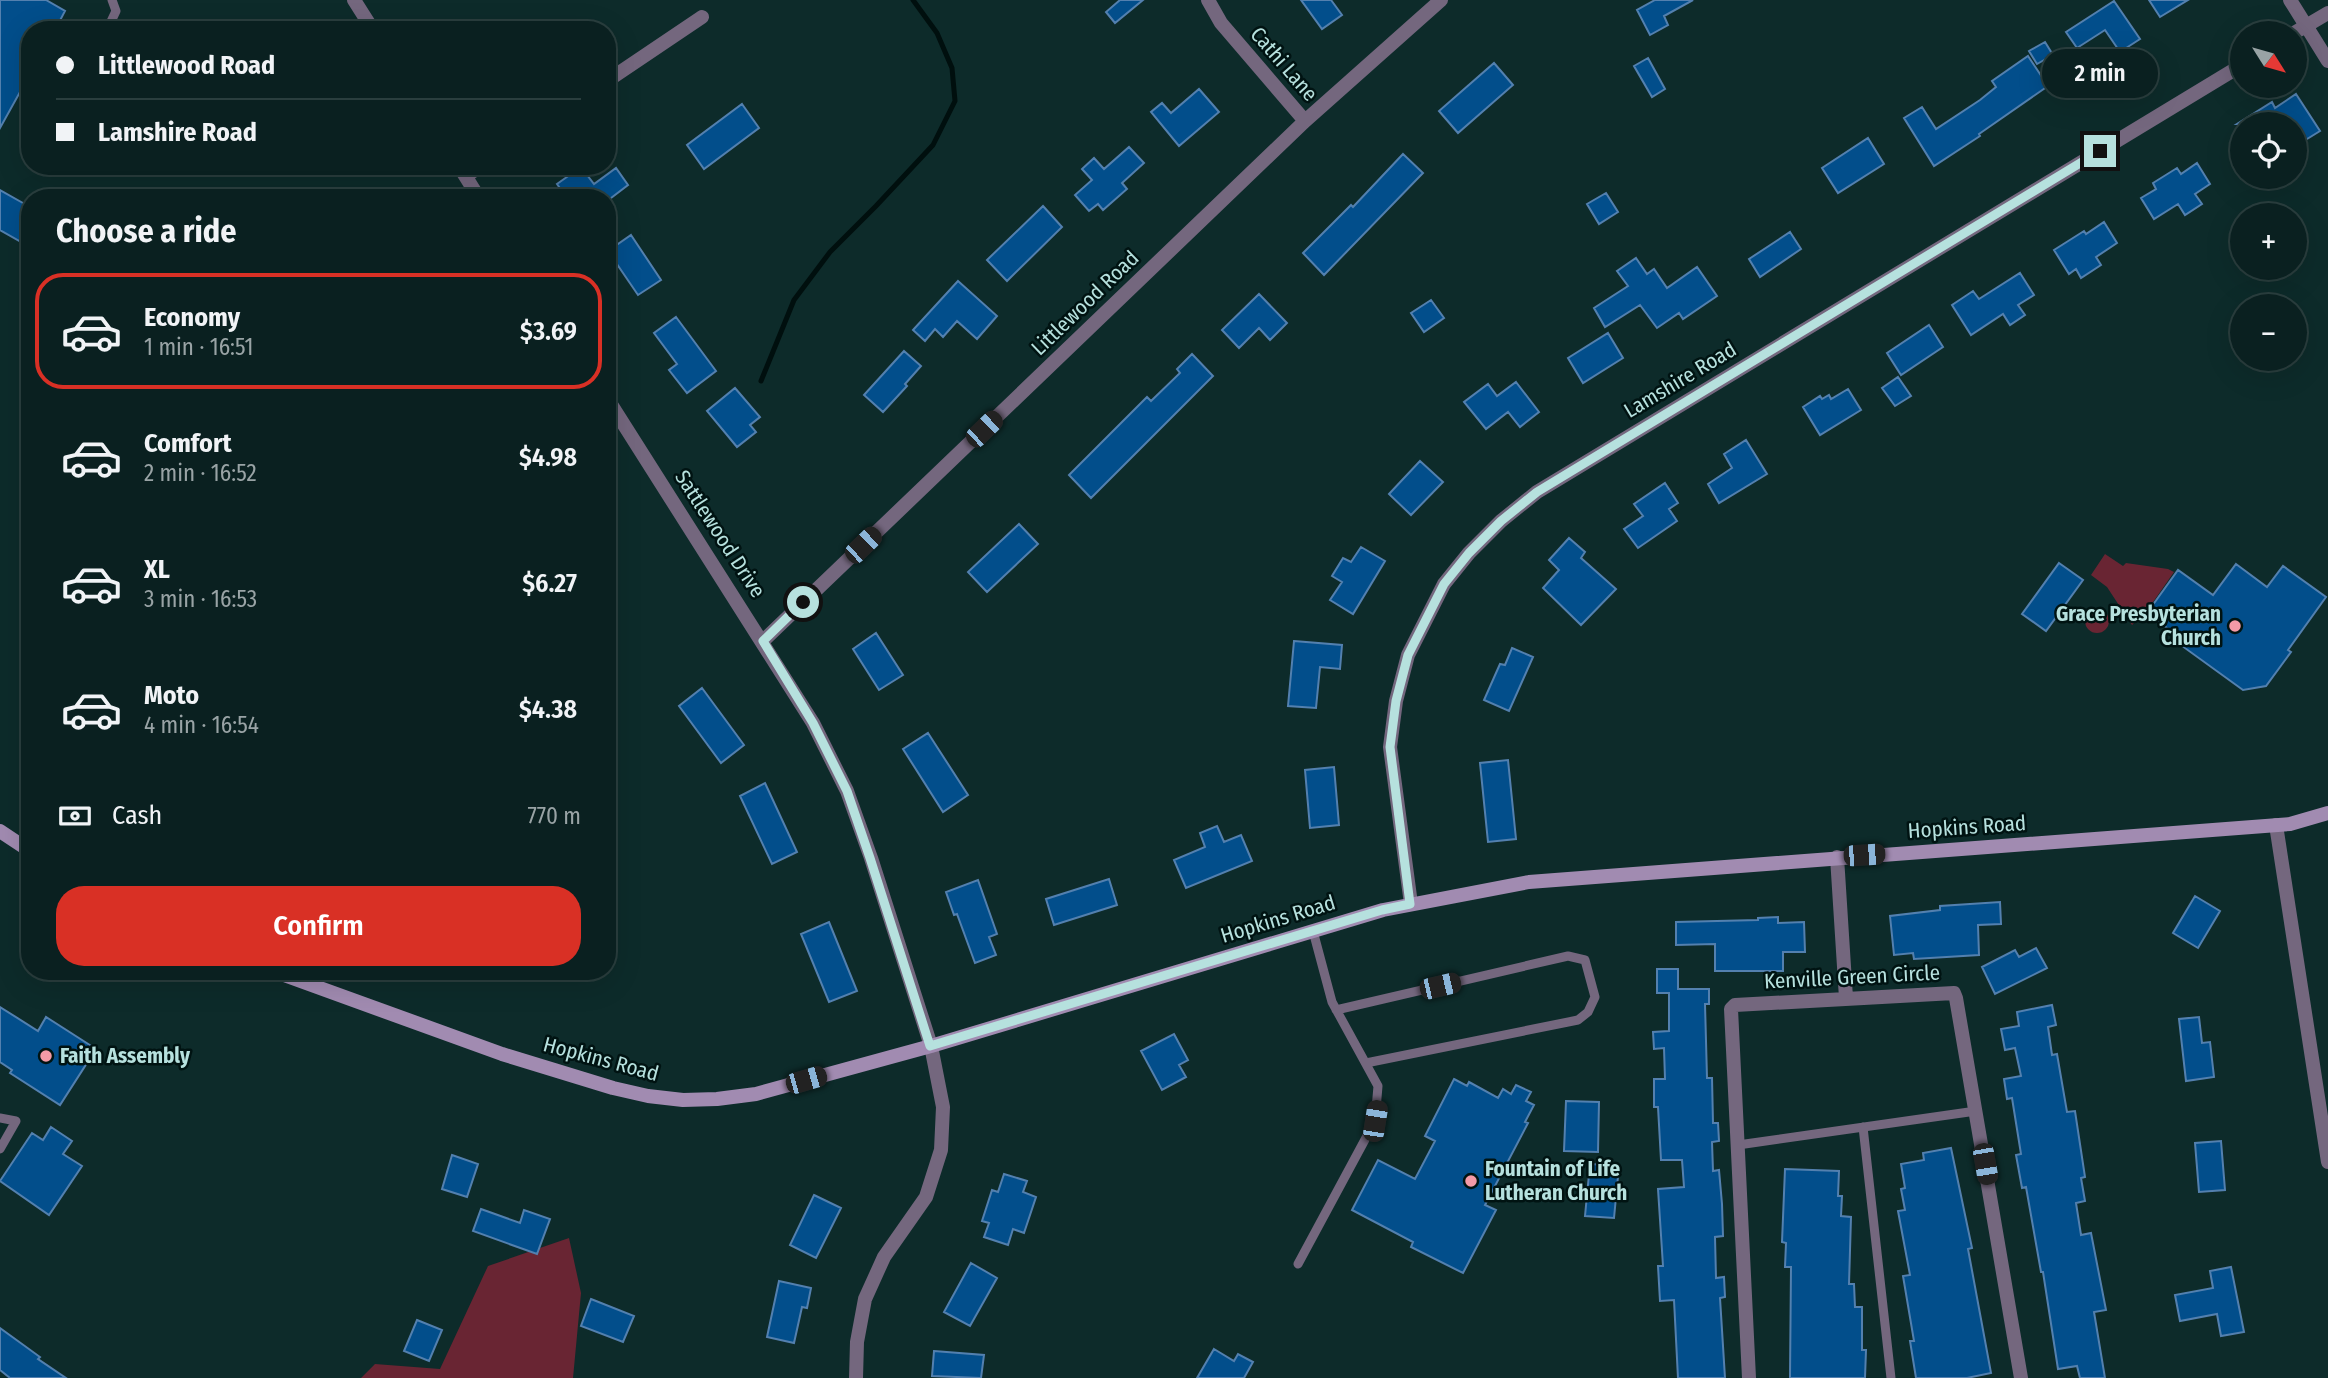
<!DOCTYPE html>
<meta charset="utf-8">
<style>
body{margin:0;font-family:"Fira Sans Condensed",sans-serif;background:#132829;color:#f1f3f6;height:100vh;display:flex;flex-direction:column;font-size:26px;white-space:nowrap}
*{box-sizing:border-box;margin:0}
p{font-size:23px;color:#99a3a5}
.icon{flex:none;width:38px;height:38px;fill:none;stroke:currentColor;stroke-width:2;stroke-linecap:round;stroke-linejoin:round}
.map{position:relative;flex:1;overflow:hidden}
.panel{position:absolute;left:21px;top:189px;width:595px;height:791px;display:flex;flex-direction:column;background:#0a2020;border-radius:28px;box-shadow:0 7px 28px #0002,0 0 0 2px #2a3e3e}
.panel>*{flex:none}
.top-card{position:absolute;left:21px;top:21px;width:595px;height:154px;border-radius:28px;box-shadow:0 7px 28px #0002,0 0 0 2px #2a3e3e;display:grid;align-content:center;height:154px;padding:0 35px;background:#0a2020}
.needle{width:46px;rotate:127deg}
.controls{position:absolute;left:2230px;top:21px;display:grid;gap:14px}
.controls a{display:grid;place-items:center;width:77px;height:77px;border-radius:50%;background:#0a2020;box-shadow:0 7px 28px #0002,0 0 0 2px #2a3e3e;font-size:35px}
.end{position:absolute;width:32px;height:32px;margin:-16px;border:9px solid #b6e1de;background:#111;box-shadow:0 0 0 4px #111}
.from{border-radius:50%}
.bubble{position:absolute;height:49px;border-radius:24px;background:#0a2020;box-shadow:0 7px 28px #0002,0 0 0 2px #2a3e3e;font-size:23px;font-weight:600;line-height:49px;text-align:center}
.car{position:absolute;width:21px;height:42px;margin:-21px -10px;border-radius:9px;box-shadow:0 0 5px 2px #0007;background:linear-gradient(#222 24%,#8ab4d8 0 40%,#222 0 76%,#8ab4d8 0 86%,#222 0)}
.top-card b{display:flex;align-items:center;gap:24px;height:66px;font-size:26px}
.top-card b+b{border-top:2px solid #2a3e3e}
.top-card i{width:18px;height:18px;background:#f1f3f6}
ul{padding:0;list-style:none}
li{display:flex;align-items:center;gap:21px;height:116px;margin:0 14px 10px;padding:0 21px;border:4px solid transparent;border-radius:28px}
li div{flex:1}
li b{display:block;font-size:26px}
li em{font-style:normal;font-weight:600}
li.on{border-color:#d93025}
li>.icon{width:63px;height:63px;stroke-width:1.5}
h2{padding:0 35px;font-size:32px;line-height:84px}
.pay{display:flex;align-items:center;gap:18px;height:77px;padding:0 35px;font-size:26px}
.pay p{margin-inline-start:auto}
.action{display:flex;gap:14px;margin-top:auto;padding:14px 35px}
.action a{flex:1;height:80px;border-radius:28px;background:#d93025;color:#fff;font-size:28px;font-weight:600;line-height:80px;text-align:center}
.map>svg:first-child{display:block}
.green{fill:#692533}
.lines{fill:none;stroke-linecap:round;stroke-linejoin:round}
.stream{stroke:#000f0e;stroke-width:5}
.building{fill:#024e8b;stroke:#5380af;stroke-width:2}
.lane{stroke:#74677e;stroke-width:9}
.street{stroke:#74677e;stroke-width:14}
.secondary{stroke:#a18bb1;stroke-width:14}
.route{stroke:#b6e1de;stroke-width:9}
.poi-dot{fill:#f49aa7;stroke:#001312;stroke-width:2.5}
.labels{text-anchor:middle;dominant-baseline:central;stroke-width:5;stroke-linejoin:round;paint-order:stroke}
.street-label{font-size:21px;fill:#b6e1de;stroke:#001312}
.poi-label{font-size:21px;font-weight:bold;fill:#b6e1de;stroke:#001312;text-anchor:start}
</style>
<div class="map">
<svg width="2328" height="1378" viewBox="0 0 2328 1378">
<rect width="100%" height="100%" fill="#0d2b2a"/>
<path class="green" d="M2105,554L2123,566L2126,563L2168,569L2174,572L2144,615L2132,625L2107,587L2091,575Z
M2085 621a12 12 0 1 1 24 0a12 12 0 1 1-24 0Z
M569,1238L581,1293L573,1378H361L375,1364L440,1369L488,1266Z"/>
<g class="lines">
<path class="stream" d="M761,381L794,300L830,252L876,206L933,145L955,101L952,68L937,33L913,0"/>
</g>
<path class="building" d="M0,0H46L65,11L55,30H30V74L0,128Z
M1120,0H1143L1115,23L1106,12Z
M1301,0H1331L1342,15L1322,29Z
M1655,0H1693L1664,16L1668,25L1650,35L1637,10Z
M2149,0H2188L2160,17Z
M2114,1L2140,39L2120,52L2105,30L2077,48L2066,32Z
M2045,42L2053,55L2037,64L2029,51Z
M2028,56L2048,86L1979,134L1980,136L1934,166L1904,118L1922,107L1936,129L1980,100L1996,87L1992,81Z
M1648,58L1665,89L1652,97L1634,66Z
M1494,63L1513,85L1458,133L1439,111Z
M1199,89L1219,112L1179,146L1151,112L1162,103L1171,113Z
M2296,94L2320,131L2294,147V124H2237L2272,102L2275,108Z
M742,104L759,128L704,169L687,145Z
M1868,138L1884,164L1838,193L1822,168Z
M1129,147L1144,163L1122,183L1127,189L1103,210L1098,204L1089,211L1075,195L1092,180L1082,169L1094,158L1104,169Z
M1403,154L1423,173L1324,275L1303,253L1351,205L1353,207Z
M2197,163L2210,184L2195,194L2202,204L2185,215L2178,204L2154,219L2141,198L2156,189L2153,183L2177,168L2181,174Z
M581,167L594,184L616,168L628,185L611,198H567L557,184Z
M0,190L30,207V247L0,230Z
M1606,193L1618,212L1599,224L1587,204Z
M1043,206L1062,227L1007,281L987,260Z
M2104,222L2117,243L2096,257L2101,265L2081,278L2076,269L2069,274L2054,250L2084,231L2086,234Z
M1790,232L1801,249L1760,277L1749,259Z
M631,235L661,280L638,295L608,251Z
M1636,258L1647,274L1654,269L1667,288L1697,267L1717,296L1683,319L1679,313L1657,328L1640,305L1605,327L1594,308L1628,286L1617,271Z
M2020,273L2034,295L2018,305L2025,315L2010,325L2003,314L1971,335L1952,305L1973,291L1979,299Z
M958,281L997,316L977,339L957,321L943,337L935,329L925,341L913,330Z
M1259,294L1287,323L1270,340L1259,328L1239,348L1222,330Z
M1431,300L1444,318L1424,332L1411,313Z
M676,317L716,371L687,393L669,370L677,364L654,333Z
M1929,325L1943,347L1901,375L1887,353Z
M1608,333L1623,358L1583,383L1568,358Z
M904,351L921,366L905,384L907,386L883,412L864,395Z
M1192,354L1213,376L1091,498L1069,475L1147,397L1151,401L1180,373L1177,369Z
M1898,377L1911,396L1895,406L1882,388Z
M1516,382L1539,412L1520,427L1508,412L1486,429L1464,402L1488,384L1497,396Z
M735,388L760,417L750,425L756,432L737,447L707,411Z
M1848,389L1861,410L1820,435L1803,407L1820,396L1822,399L1829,395L1831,399Z
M1746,440L1767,474L1719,503L1708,484L1732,468L1724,454Z
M1420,461L1443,482L1411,515L1389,494Z
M1665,483L1678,503L1669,509L1677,521L1638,548L1624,529L1643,516L1634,504Z
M1019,524L1038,544L987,592L968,572Z
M1569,538L1585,552L1581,558L1616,589L1581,625L1543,588L1559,570L1549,560Z
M1361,547L1385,561L1353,614L1330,600L1342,582L1332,576L1343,558L1351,562Z
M2059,563L2083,580L2046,631L2022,614Z
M2236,564L2267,587L2283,566L2326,597L2288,650L2291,652L2266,686L2243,690L2178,643L2182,639L2147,613L2178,570L2213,595Z
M876,633L903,675L879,690L853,649Z
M1294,641L1342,645L1340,669L1320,667L1316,708L1288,706Z
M1512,648L1533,657L1509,711L1484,700L1500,664L1505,665Z
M702,688L744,745L721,763L679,706Z
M928,733L968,795L943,812L903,749Z
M1508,760L1516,839L1488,842L1480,763Z
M1334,767L1339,825L1310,828L1305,770Z
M765,783L797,852L772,864L740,796Z
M1217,826L1224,842L1241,835L1252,861L1186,888L1174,860L1205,847L1200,833Z
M1109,879L1117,905L1054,925L1046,899Z
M978,880L997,934L989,937L996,955L975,963L957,914L954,915L946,892Z
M2195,896L2220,911L2198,948L2173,933Z
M2000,902L2001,924L1978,925L1979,955L1914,959L1913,953L1894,955L1890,916L1940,910V906Z
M1778,917V923L1804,922L1805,952H1783V971H1715V944L1676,945V922L1758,920V918Z
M829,922L857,991L829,1002L801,934Z
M2036,948L2047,968L1995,994L1982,967L2015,950L2019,957Z
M1657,969H1678V989H1709V1004H1705L1707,1078H1712L1713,1123H1718L1719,1141L1712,1142L1713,1171L1719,1170L1722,1204L1723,1236L1715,1237L1716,1278L1724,1277L1725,1297L1720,1298L1725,1378H1678L1674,1300L1660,1301L1658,1266H1663L1658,1189L1684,1187L1682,1160H1661L1658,1107H1654V1079H1665L1664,1048L1654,1049L1653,1032L1669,1031V993H1657Z
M2052,1005L2056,1025L2048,1027L2052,1055L2057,1054L2067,1112L2075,1111L2085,1177L2081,1178L2085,1201L2076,1203L2081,1235L2091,1233L2106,1310L2094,1312L2105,1378H2080L2077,1366L2058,1369L2043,1272H2041L2026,1187L2022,1188L2016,1155L2021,1154L2012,1098L2007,1099L2004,1079L2021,1076L2015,1048L2005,1050L2001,1029L2019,1026L2017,1012Z
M0,1007L38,1031L46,1017L96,1049L60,1105L10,1073L12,1070L0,1062Z
M2199,1017L2202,1043L2210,1042L2214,1077L2186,1081L2179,1019Z
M1174,1034L1188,1060L1179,1065L1186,1077L1162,1090L1141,1051Z
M1454,1079L1467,1086L1469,1082L1498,1098L1503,1089L1511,1094L1516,1085L1531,1092L1526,1101L1534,1105L1525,1122L1528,1123L1485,1205L1496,1210L1463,1273L1411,1247L1413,1242L1352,1210L1378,1160L1415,1179L1435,1141L1425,1136Z
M1566,1101L1599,1102L1598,1152L1564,1151Z
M51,1127L72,1141L63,1154L82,1166L49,1215L0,1181L32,1133L43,1140Z
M2221,1141L2225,1190L2199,1192L2195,1143Z
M1951,1148L1972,1248L1968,1249L1991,1373L1967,1378H1916L1910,1341H1914L1903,1276L1910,1275L1898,1211L1905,1210L1901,1189L1905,1188L1901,1164L1924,1160L1923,1153Z
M452,1155L478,1164L467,1197L442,1189Z
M1590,1164L1619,1166L1614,1218L1585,1216Z
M1785,1169L1839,1171L1838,1196H1842L1841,1216L1851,1217L1849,1284H1854L1855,1307H1862V1350H1866L1865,1378H1790L1791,1267H1785L1786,1243L1782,1242Z
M1004,1174L1027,1181L1023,1192L1036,1197L1024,1233L1013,1229L1008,1245L984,1237L989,1223L982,1221L992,1190L998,1192Z
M814,1195L841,1208L816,1258L790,1245Z
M481,1209L520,1223L524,1210L550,1219L537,1254L473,1231Z
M971,1263L997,1278L970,1326L944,1312Z
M2231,1267L2244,1332L2221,1336L2217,1314L2180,1321L2175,1295L2213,1288L2210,1271Z
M779,1281L811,1288L807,1308L802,1307L794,1343L767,1337Z
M591,1299L634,1316L623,1342L581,1326Z
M417,1320L442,1330L429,1361L404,1351Z
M0,1328L40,1357L38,1359L66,1378H10L0,1370Z
M1214,1349L1234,1361L1238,1354L1253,1362L1244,1378H1197Z
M934,1351L984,1355L981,1378L932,1376Z"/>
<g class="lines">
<path class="lane" d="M107,30L116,11L112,0
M1336,1010L1568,956L1585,960L1595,997L1588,1012L1578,1020L1366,1063
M0,1118L16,1121L0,1149
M1863,1127L1891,1378
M1738,1145L1976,1111
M1298,1264L1375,1121L1378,1086L1332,1002L1313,931"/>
<path class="street" d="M354,0L373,30
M1208,0L1221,23L1305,121
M2290,0L2328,61
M2294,33L2328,13
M607,81L702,17
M459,166L479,198
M466,176L481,166
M607,398L813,723L847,791L871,858L931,1046L943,1107L941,1150L926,1197L884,1257L865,1299L857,1342L856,1378
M763,641L1305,121L1441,0
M2276,825L2328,1162
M1837,857L1846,998
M1411,904L1390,747L1396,701L1408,655L1444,584L1469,553L1501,521L1537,492L2242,65
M1749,1378L1731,1009L1735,1005L1954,993L1956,998L2021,1378"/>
<path class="secondary" d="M0,831L30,851
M273,971L502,1054L613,1088L648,1096L683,1100L717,1099L756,1094L931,1046L1383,910L1529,882L2290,824L2328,813"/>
</g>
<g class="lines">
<path class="route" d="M803,602L763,641L813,723L847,791L870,858L930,1046L1382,910L1410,904L1390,747L1396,701L1408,655L1444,584L1469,553L1501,521L1537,492L2100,151"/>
</g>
<g class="poi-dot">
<circle cx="2235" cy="626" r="7"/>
<circle cx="46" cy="1056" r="7"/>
<circle cx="1471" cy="1181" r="7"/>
</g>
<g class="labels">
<g class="street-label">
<text transform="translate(1284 64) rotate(49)">Cathi Lane</text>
<text transform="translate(1085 303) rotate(-44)">Littlewood Road</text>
<text transform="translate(1680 380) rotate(-31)">Lamshire Road</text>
<text transform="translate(720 534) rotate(57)">Sattlewood Drive</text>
<text transform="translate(1967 827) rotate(-4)">Hopkins Road</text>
<text transform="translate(1278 919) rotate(-17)">Hopkins Road</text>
<text transform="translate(1852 977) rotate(-3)">Kenville Green Circle</text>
<text transform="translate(601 1059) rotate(15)">Hopkins Road</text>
</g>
<g class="poi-label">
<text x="2221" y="614" text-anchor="end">Grace Presbyterian<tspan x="2221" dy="24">Church</tspan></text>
<text x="60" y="1056">Faith Assembly</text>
<text x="1485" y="1169">Fountain of Life<tspan x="1485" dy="24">Lutheran Church</tspan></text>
</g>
</g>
</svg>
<div class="controls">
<a><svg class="needle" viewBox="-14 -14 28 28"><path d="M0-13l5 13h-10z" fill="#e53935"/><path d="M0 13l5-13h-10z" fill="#99a3a5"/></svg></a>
<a><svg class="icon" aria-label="locate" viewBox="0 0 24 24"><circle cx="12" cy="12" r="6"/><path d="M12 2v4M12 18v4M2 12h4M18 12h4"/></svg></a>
<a>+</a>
<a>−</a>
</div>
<i class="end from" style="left:803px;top:602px"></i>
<i class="end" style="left:2100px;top:151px"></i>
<div class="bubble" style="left:2042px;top:49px;width:116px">2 min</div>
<i class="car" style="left:984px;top:429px;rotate:46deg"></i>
<i class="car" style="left:863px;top:545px;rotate:46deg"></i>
<i class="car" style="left:1864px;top:855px;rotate:86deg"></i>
<i class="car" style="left:1440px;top:986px;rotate:77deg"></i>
<i class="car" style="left:806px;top:1080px;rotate:74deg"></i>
<i class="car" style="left:1375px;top:1121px;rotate:9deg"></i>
<i class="car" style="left:1985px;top:1164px;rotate:170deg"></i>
<div class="top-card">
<b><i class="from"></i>Littlewood Road</b>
<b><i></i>Lamshire Road</b>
</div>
<section class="panel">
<h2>Choose a ride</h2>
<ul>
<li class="on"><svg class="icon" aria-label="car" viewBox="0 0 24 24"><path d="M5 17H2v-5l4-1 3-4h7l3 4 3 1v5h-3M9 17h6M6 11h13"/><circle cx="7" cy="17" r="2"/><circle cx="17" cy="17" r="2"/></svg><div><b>Economy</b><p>1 min · 16:51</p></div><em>$3.69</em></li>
<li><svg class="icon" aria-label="car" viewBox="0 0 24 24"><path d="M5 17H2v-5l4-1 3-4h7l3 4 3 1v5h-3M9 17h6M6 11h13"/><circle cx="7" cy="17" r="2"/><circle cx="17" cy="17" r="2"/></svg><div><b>Comfort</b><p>2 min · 16:52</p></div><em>$4.98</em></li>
<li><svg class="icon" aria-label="car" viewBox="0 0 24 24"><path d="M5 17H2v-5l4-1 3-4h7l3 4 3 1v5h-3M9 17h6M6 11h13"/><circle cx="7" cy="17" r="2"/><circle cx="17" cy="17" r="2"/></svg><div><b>XL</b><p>3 min · 16:53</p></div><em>$6.27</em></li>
<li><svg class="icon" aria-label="car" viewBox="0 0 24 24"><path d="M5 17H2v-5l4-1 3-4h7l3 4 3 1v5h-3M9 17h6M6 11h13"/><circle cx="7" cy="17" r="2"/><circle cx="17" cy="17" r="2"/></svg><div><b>Moto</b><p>4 min · 16:54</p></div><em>$4.38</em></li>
</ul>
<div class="pay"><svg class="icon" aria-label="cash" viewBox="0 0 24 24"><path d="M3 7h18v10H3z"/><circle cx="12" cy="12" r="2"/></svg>Cash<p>770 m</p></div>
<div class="action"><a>Confirm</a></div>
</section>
</div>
